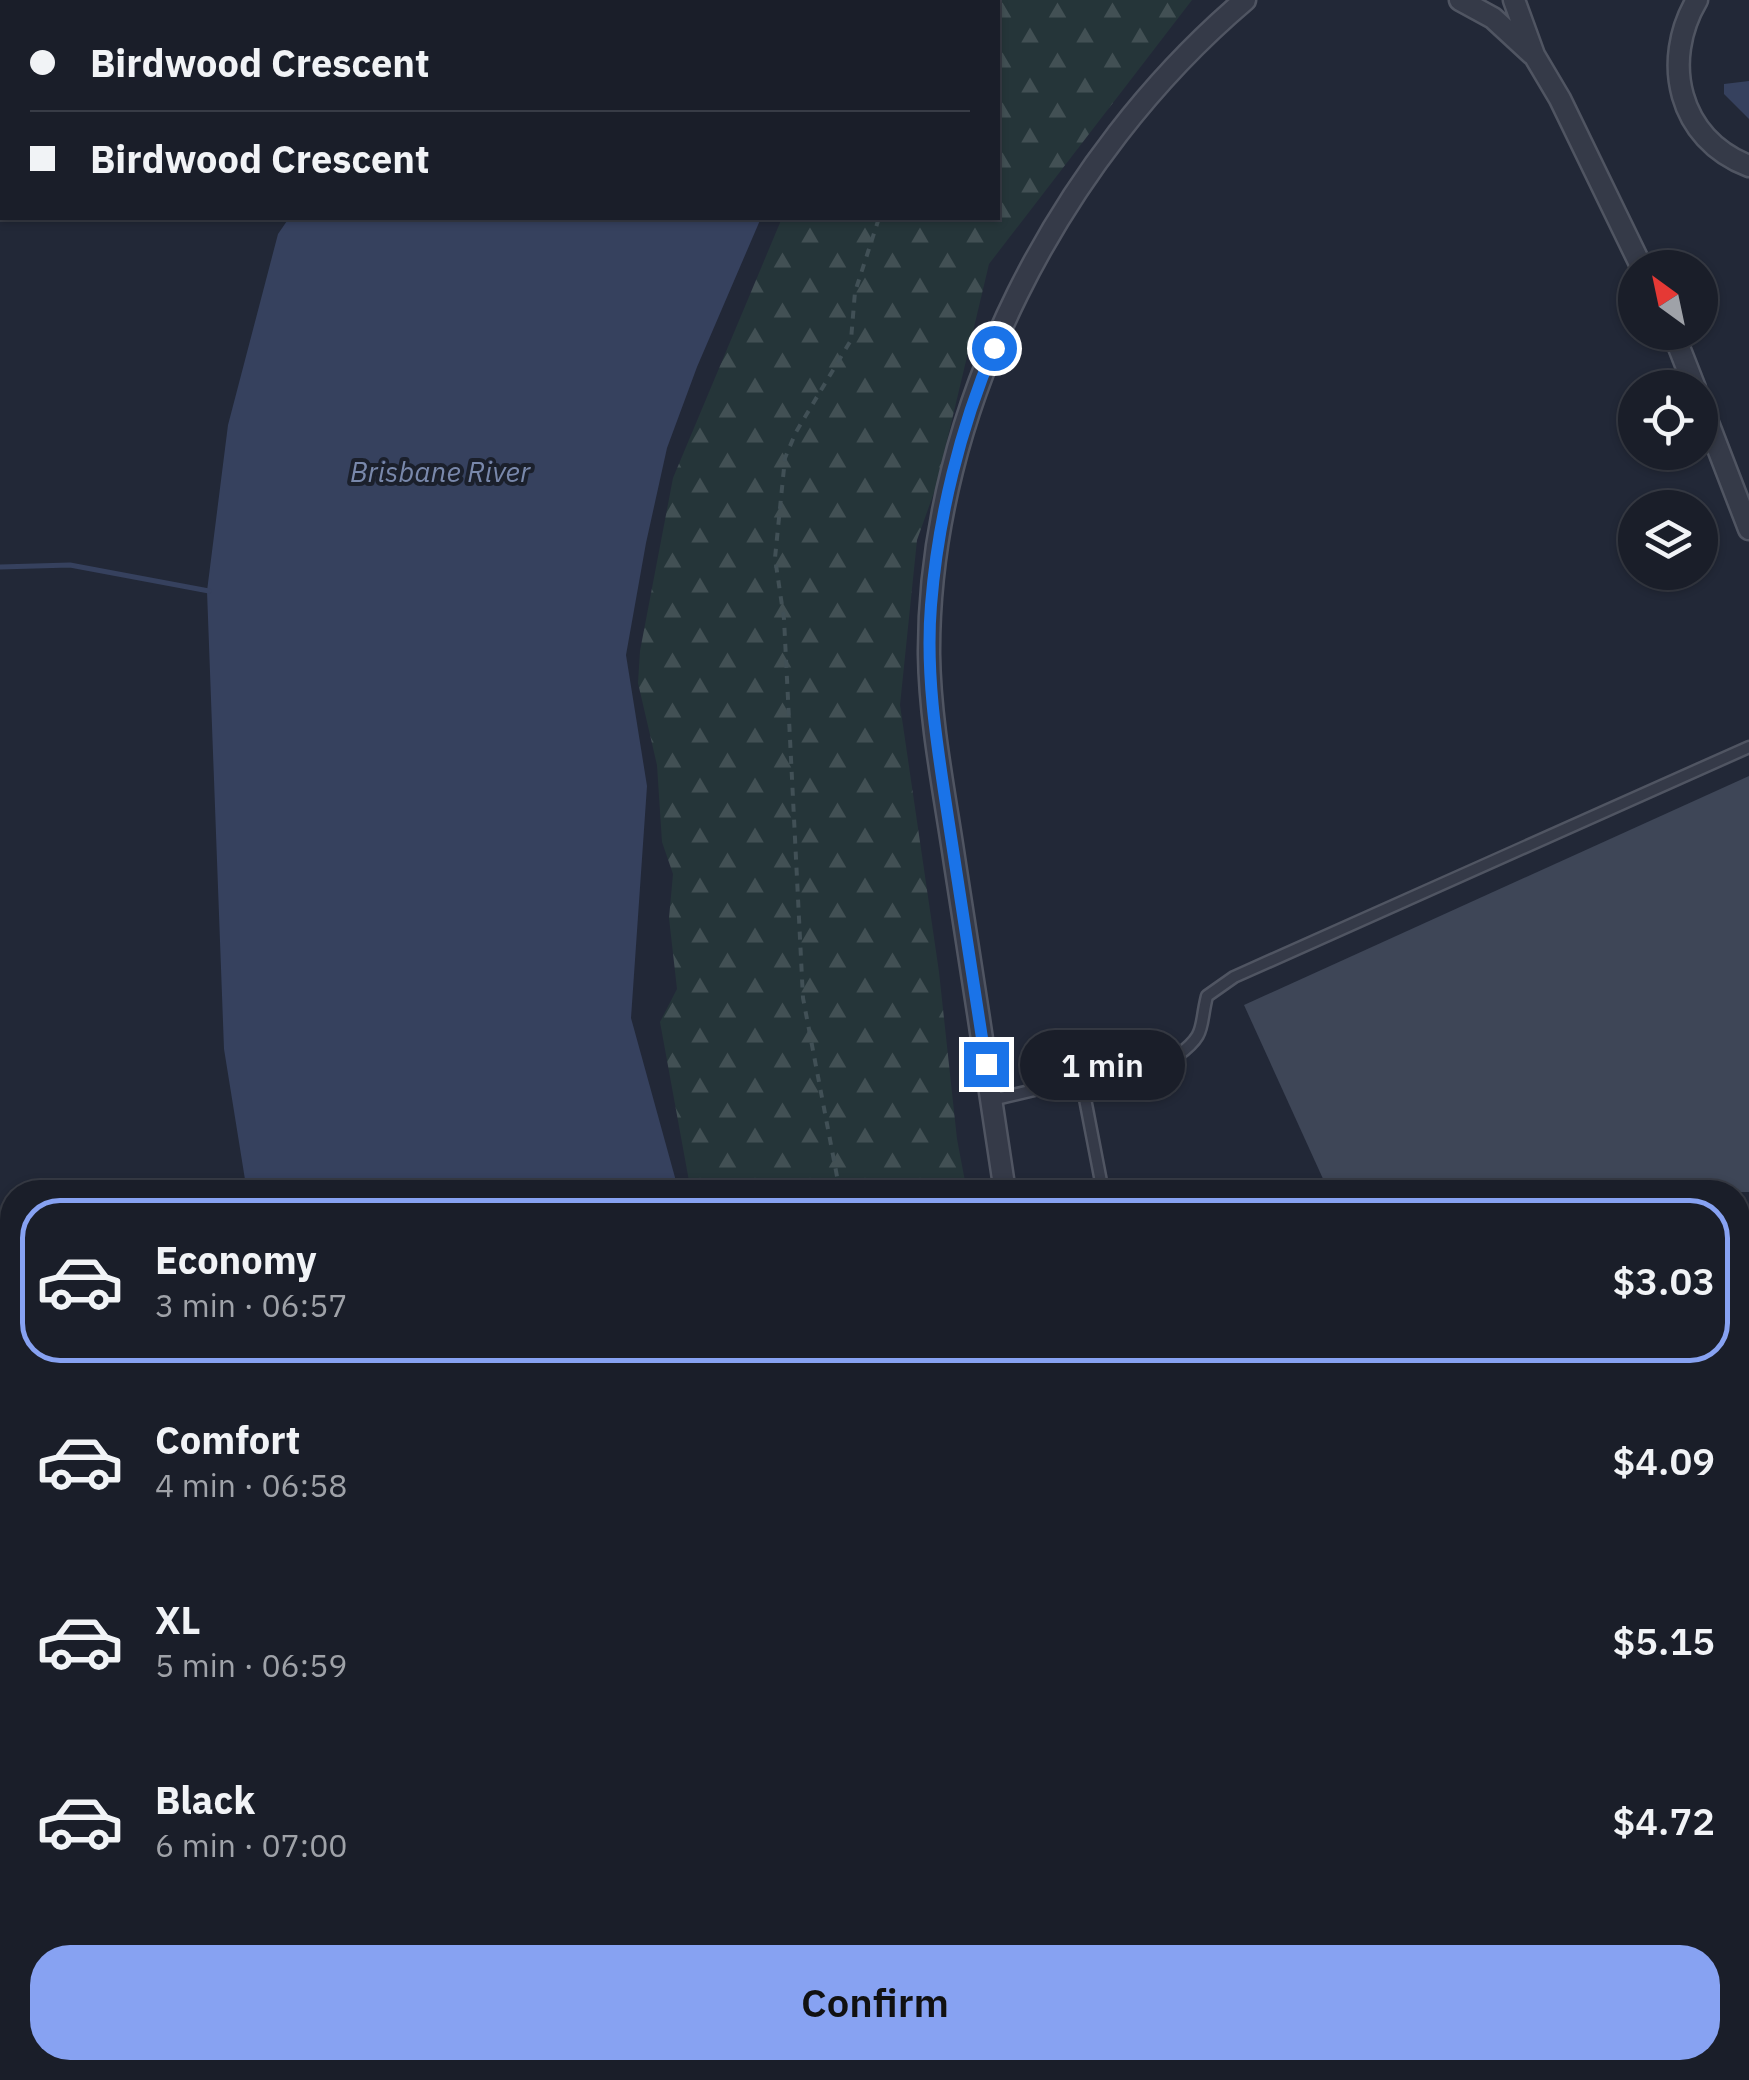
<!DOCTYPE html>
<meta charset="utf-8">
<style>
body{margin:0;font-family:"IBM Plex Sans",sans-serif;background:#232731;color:#f1f3f6;height:100vh;display:flex;flex-direction:column;font-size:38px;white-space:nowrap}
*{box-sizing:border-box;margin:0}
p{font-size:32px;color:#9fa2a8}
.icon{flex:none;width:55px;height:55px;fill:none;stroke:currentColor;stroke-width:2;stroke-linecap:round;stroke-linejoin:round}
.map{position:relative;flex:1;overflow:hidden}
.drawer{position:absolute;left:0px;top:1180px;width:1750px;height:900px;display:flex;flex-direction:column;background:#1a1e29;border-radius:40px 40px 0 0;box-shadow:0 2px 8px #0004,0 0 0 2px #383c46}
.drawer>*{flex:none}
.guide{position:absolute;left:0px;top:0px;width:1000px;height:220px;box-shadow:0 2px 8px #0004,0 0 0 2px #383c46;display:grid;align-content:center;height:220px;padding:0 30px;background:#1a1e29}
.needle{width:65px;rotate:327deg}
.fabs{position:absolute;left:1618px;top:250px;display:grid;gap:20px}
.fabs a{display:grid;place-items:center;width:100px;height:100px;border-radius:50%;background:#1a1e29;box-shadow:0 2px 8px #0004,0 0 0 2px #383c46;font-size:50px}
.end{position:absolute;width:45px;height:45px;margin:-22px;border:12px solid #1a73e8;background:#fff;box-shadow:0 0 0 5px #fff}
.from{border-radius:50%}
.bubble{position:absolute;height:70px;border-radius:35px;background:#1a1e29;box-shadow:0 2px 8px #0004,0 0 0 2px #383c46;font-size:32px;font-weight:600;line-height:70px;text-align:center}
.guide b{display:flex;align-items:center;gap:35px;height:95px;font-size:38px}
.guide b+b{border-top:2px solid #383c46}
.guide i{width:25px;height:25px;background:#f1f3f6}
ul{padding:18px 0 0;list-style:none}
li{display:flex;align-items:center;gap:30px;height:165px;margin:0 20px 15px;padding:0 10px;border:5px solid transparent;border-radius:40px}
li div{flex:1}
li b{display:block;font-size:38px}
li em{font-style:normal;font-weight:600}
li.active{border-color:#87a2f2}
li>.icon{width:90px;height:90px;stroke-width:1.5}
.action{display:flex;gap:20px;margin-top:auto;padding:20px 30px}
.action a{flex:1;height:115px;border-radius:40px;background:#87a2f2;color:#111;font-size:40px;font-weight:600;line-height:115px;text-align:center}
.map>svg:first-child{display:block}
.forest{fill:url(#forest-firs)}
.water{fill:#36415e}
.lines{fill:none;stroke-linecap:round;stroke-linejoin:round}
.stream{stroke:#36415e;stroke-width:5}
.building{fill:#3e4657}
.service-casing{stroke:#505562;stroke-width:15}
.minor-casing{stroke:#505562;stroke-width:25}
.path{stroke:#415056;stroke-width:4;stroke-dasharray:8 8;stroke-linecap:butt}
.service{stroke:#353a48;stroke-width:10}
.minor{stroke:#353a48;stroke-width:20}
.route{stroke:#1a73e8;stroke-width:12}
.labels{text-anchor:middle;dominant-baseline:central;stroke-width:8;stroke-linejoin:round;paint-order:stroke}
.water-label{font-size:28px;font-style:italic;fill:#7988ab;stroke:#1b202c}
</style>
<div class="map">
<svg width="1749" height="2080" viewBox="0 0 1749 2080">
<defs>
<pattern id="forest-firs" width="22" height="20" patternUnits="userSpaceOnUse" patternTransform="scale(2.5)"><rect width="22" height="20" fill="#253539"/><path d="M5 1l3.5 6h-7zM16 11l3.5 6h-7z" fill="#425054"/></pattern>
</defs>
<rect width="100%" height="100%" fill="#222837"/>
<path class="forest" d="M895,0H1192L989,264L936,487L917,540L900,705L939,972L957,1139L967,1192H691L660,1022L677,989L669,918L673,874L662,842L657,765L638,683L640,651L673,478L782,218H998V2H895Z
M887,2068H1103L1104,2078L891,2080Z"/>
<path class="water" d="M446,0H869L444,2Z
M1749,81V119L1724,94V84Z
M289,218H761L697,367L667,448L646,543L626,655L647,786L631,1018L679,1192H247L224,1049L207,591L228,425L278,234Z
M1,1383L12,1390V1458L0,1474Z
M409,2068H873L877,2080H411Z"/>
<g class="lines">
<path class="stream" d="M0,567L70,565L209,591"/>
</g>
<path class="building" d="M1749,776V1192H1329L1244,1005Z"/>
<g class="lines">
<defs>
<path id="service" d="M96,2V0
M0,161L2,162
M1081,1078L1103,1192
M992,1100L1177,1056C1207,1034 1199,1028 1207,996L1234,977L1749,747"/>
<path id="minor" d="M1460,0L1493,18L1532,54
M1514,0L1534,55L1560,99L1642,268
M1697,0C1661,61 1678,139 1749,166
M1673,332L1695,388
M1700,402L1749,529
M1005,1192C989,1083 972,973 955,864C945,795 930,724 929,654C928,409 1061,156 1245,0
M1738,1891L1749,1886
M1169,2068L1182,2080
M1137,2080L1138,2068
M1319,2080L1347,2068"/>
</defs>
<use href="#service" class="service-casing"/>
<use href="#minor" class="minor-casing"/>
<path class="path" d="M991,2L996,0
M840,1192L803,998L784,619L775,558L785,458L796,432L851,340L855,292L879,218
M1045,2068L1046,2080
M1426,2080L1457,2068
M1543,2080L1552,2068"/>
<use href="#service" class="service"/>
<use href="#minor" class="minor"/>
</g>
<g class="lines">
<path class="route" d="M986,1064C974,984 961,904 949,824C938,751 925,678 931,605C938,518 960,428 994,348"/>
</g>
<g class="labels">
<g class="water-label">
<text x="440" y="471">Brisbane River</text>
</g>
</g>
</svg>
<div class="fabs">
<a><svg class="needle" viewBox="-14 -14 28 28"><path d="M0-13l5 13h-10z" fill="#e53935"/><path d="M0 13l5-13h-10z" fill="#9fa2a8"/></svg></a>
<a><svg class="icon" aria-label="locate" viewBox="0 0 24 24"><circle cx="12" cy="12" r="6"/><path d="M12 2v4M12 18v4M2 12h4M18 12h4"/></svg></a>
<a><svg class="icon" aria-label="layers" viewBox="0 0 24 24"><path d="M12 4l9 5-9 5-9-5zM3 14l9 5 9-5"/></svg></a>
</div>
<i class="end from" style="left:994px;top:348px"></i>
<i class="end" style="left:986px;top:1064px"></i>
<div class="bubble" style="left:1020px;top:1030px;width:165px">1 min</div>
<div class="guide">
<b><i class="from"></i>Birdwood Crescent</b>
<b><i></i>Birdwood Crescent</b>
</div>
<section class="drawer">
<ul>
<li class="active"><svg class="icon" aria-label="car" viewBox="0 0 24 24"><path d="M5 17H2v-5l4-1 3-4h7l3 4 3 1v5h-3M9 17h6M6 11h13"/><circle cx="7" cy="17" r="2"/><circle cx="17" cy="17" r="2"/></svg><div><b>Economy</b><p>3 min · 06:57</p></div><em>$3.03</em></li>
<li><svg class="icon" aria-label="car" viewBox="0 0 24 24"><path d="M5 17H2v-5l4-1 3-4h7l3 4 3 1v5h-3M9 17h6M6 11h13"/><circle cx="7" cy="17" r="2"/><circle cx="17" cy="17" r="2"/></svg><div><b>Comfort</b><p>4 min · 06:58</p></div><em>$4.09</em></li>
<li><svg class="icon" aria-label="car" viewBox="0 0 24 24"><path d="M5 17H2v-5l4-1 3-4h7l3 4 3 1v5h-3M9 17h6M6 11h13"/><circle cx="7" cy="17" r="2"/><circle cx="17" cy="17" r="2"/></svg><div><b>XL</b><p>5 min · 06:59</p></div><em>$5.15</em></li>
<li><svg class="icon" aria-label="car" viewBox="0 0 24 24"><path d="M5 17H2v-5l4-1 3-4h7l3 4 3 1v5h-3M9 17h6M6 11h13"/><circle cx="7" cy="17" r="2"/><circle cx="17" cy="17" r="2"/></svg><div><b>Black</b><p>6 min · 07:00</p></div><em>$4.72</em></li>
</ul>
<div class="action"><a>Confirm</a></div>
</section>
</div>
